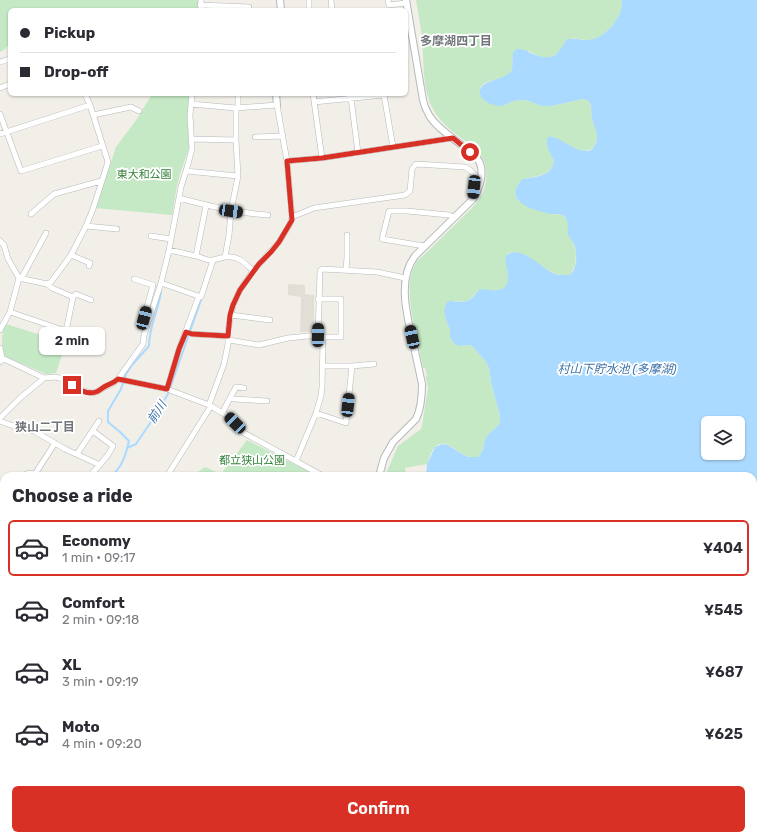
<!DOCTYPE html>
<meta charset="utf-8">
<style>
body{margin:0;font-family:Rubik,"Noto Sans JP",sans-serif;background:#f7f7f7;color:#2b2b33;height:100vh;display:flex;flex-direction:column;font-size:15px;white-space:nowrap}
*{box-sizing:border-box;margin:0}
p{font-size:13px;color:#7c7c81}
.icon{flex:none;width:22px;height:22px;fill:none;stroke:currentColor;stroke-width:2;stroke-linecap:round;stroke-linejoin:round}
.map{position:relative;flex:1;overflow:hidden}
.details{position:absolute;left:0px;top:472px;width:757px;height:368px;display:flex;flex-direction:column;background:#fff;border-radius:12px 12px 0 0;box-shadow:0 1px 3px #0004}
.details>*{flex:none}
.guide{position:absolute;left:8px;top:8px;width:400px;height:88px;border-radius:6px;box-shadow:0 1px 3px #0004;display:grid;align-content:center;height:88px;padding:0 12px;background:#fff}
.buttons{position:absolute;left:701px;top:416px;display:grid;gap:8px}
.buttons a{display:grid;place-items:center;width:44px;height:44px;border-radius:6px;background:#fff;box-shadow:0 1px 3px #0004;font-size:20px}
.end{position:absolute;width:18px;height:18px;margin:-9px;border:5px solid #d93025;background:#fff;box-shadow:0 0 0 2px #fff}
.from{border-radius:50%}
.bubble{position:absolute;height:28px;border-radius:6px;background:#fff;box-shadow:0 1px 3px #0004;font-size:13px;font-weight:600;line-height:28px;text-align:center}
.car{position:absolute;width:12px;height:24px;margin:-12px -6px;border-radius:5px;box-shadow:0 0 3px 1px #0007;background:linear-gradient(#222 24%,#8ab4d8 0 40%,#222 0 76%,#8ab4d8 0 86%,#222 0)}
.guide b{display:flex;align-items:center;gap:14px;height:38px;font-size:15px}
.guide b+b{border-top:1px solid #e1e1e2}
.guide i{width:10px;height:10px;background:#2b2b33}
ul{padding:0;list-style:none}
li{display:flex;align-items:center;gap:12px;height:56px;margin:0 8px 6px;padding:0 4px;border:2px solid transparent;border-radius:6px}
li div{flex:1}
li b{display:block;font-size:15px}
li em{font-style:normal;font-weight:600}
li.on{border-color:#d93025}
li>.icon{width:36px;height:36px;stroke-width:1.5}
h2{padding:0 12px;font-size:18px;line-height:48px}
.cta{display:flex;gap:8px;margin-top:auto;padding:8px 12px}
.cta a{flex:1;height:46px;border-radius:6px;background:#d93025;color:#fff;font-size:16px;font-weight:600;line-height:46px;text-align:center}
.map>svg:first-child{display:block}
.education{fill:#e1ded6}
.green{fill:#c5e8c5}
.water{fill:#aadaff;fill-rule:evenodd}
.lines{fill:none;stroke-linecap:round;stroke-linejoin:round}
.stream{stroke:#aadaff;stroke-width:2}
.river{stroke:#aadaff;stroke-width:11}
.minor-casing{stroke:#b5b8bc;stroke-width:6}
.tertiary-casing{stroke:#b5b8bc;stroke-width:8}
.minor{stroke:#fff;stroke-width:5}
.tertiary{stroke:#fff;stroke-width:6}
.route{stroke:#d93025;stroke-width:5}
.labels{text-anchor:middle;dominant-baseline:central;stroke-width:3.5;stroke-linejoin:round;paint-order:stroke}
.park-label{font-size:11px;fill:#348238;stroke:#fff}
.neighbourhood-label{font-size:12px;font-weight:bold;fill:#70757a;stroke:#fff}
.water-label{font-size:12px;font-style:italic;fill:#4174aa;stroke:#fff}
</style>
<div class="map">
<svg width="757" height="840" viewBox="0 0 757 840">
<rect width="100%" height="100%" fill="#f1efe8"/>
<path class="education" d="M288,284L305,285V294L314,295V330L312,332H300L301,297L288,295Z"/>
<path class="green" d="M0,0H198V10H64L63,9L60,10H10V43L5,49L0,52Z
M416,0H622C622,4 622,9 621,12C617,23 601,40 589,40C584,40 578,39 573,38C567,44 555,58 546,58C540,57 533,53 528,51L512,60C512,63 513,69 511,72C505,83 484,77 480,89C476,99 495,105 502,105C506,106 510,102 513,101C516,100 519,100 522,100C530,100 536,105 543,106C553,107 572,101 582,99C585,99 588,100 590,103C592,109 591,116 593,122C596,130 600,137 594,146C586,159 562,142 552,137C552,142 551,147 552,153C552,156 554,159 554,162C554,175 532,177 523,179C516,185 513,194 518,201L553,214L561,215L564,216L568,221L569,236L573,242L575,248L576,253L575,265L571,274L568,275H562L556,274L513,252L507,254C507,258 507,263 507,267C507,276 513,288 498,290C492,291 485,290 478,290C467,305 467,301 449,301L447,302L446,320L450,330V337L460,346L468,345L472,346L486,362L489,368L491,382L500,416V423L497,427L491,432L484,444L481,455L478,457C474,457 470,457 466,456C457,452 444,437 435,447C431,451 429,459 427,464L405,468L406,476H385L398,446L421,429L422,426L428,388L426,378L427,375L425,368H423L418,343C419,340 418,338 416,336C412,315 401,269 423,256L471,209C475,204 479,200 482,195C485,189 486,183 486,177C489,153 468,144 452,131C442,123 433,112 429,100C422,80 424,57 422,36C420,24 418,12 416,0Z
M152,94H190L187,114L189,148L180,174L177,186L172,215L96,208L116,147L137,119Z
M6,324L66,343L56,373L46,374L4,356C2,343 0,336 6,324Z
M247,440L317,476H192L205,467L221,474Z
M753,690L757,691V800L753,801Z
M4,730V827H0V736Z
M36,836H85L76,840H39Z
M155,836H637L624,837L614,840H167Z"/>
<path class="water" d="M622,0H757V629L753,628V476H426L427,464L435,447L442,444L448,445L464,455L469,457H478C484,452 483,445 486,438C489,432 496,429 500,423V416L491,382L489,368L486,362L472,346L468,345L460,346L457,345L453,342L450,337V330L446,320L444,310L447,302L449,301C457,301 466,304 472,298C476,295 476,291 481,289C486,289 492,291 498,290C514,288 506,268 505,257C519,242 540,267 553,273C557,275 561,275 565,275C567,275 569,275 571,274C577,268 577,254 575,247C574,242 569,238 568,234C567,227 570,221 564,216C561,214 556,214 552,214C541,212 510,205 516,189C518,185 519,182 523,179C534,177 553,176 554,161C551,153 544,145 548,137C559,135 573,152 588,151C591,151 591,150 593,148C602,136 594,129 592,118C591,114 592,107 590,103C588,100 585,99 582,99C572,101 553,107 543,106C536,105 530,100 523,100C520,100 517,100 514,101C510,102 506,105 502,106C495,107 477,100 480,90C483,79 505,81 512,70L513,52L517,49H521C533,53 549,64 559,51C562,48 564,43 566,40C573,37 580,40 588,40C601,40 616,24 620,13C622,9 622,4 622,0ZM708,423H738V453H708Z"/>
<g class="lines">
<path class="stream" d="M127,448L136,444L157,413L168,394L201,300
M111,476C122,468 126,454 129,441L120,432L108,422V411L121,389L126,374L132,365L149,346C149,327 158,311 161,292
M0,568L4,567"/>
<path class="river" d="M613,836L615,840"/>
<defs>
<path id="minor" d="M201,0V10
M309,0V10
M331,0L332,10
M388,0L389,5L406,3
M200,5L249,7
M0,62L10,59
M0,88L10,84
M313,94L322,158
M351,98L358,153
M314,102L384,95L393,147
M191,104L236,108L277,105L287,161L292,217L290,224L279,242L253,271L240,290L233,305L228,330V344L224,364L209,405
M238,108V94
M0,114L21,171L102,146
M93,115L131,107L139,111
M0,134L90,105
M255,137L283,136
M192,139L236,140
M287,161L322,158L453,138
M186,171L238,176
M179,198C208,206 238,213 268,215
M31,214L54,194L101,181
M292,217L314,208L405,195L410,191L412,169L416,164L465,167L470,170L475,175L473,197
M86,226L117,229
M151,236L171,239
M0,241L4,245L8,259L19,278L10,312L0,330
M424,246L382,239L389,211H407L449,215L454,217
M169,250L196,256L208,260H213L225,257L229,235L231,211L238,176L236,140V108
M71,255L90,263L89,266
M196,256L206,206
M225,257C238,255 245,263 253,271
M346,270L347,257V235
M19,278L47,284L51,282L71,255L86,226L93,209L108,162L90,105L85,94
M21,279L46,233
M134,279L153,285L144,318L148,322
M161,283L201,297L213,260
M73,297L76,294L91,300
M318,299H341V337H322
M10,312L66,331L73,297L52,288L47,284
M231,315L270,320
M186,332L192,334L228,336
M318,335L320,271L322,269L377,272L405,278
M229,340L259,345L263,344L288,338L318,335L322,337L323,340L322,387L321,396L316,413L296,461
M0,348L2,358
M0,362L2,358L44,378L54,377L60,378L80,390L92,393L97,392L105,387L115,382L118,379L143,344L144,335L161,283L169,250L181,187L186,171L192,149L190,115L192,94
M323,366H352L374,364
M118,379L167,389L209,405L229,417L244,433L323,476
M167,389L179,349L199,296
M230,398L234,399L267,401
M222,413L236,387L244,388
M316,413L346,423L352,366
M0,418L19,399L44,378
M0,421L22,429L34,431L65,449L100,465
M77,454L99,421
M22,476L29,473L35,474
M38,476L35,474L55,443
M90,476L108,455L113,446L93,431
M167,476L211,406
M0,493L4,494
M0,618L4,614
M712,836L713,840"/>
<path id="tertiary" d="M280,0L281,10
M276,94L277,105
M379,476L384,458L393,442L416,419C421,409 422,395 422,384C419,370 416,356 413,342C407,316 397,279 415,256L473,199C480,188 486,170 477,158C474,153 468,150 463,146C452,138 435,126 429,115C426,110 424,105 423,100L406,0
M0,727L4,721
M753,805H757
M690,840L692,836"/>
</defs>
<use href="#minor" class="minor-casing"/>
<use href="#tertiary" class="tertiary-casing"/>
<use href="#minor" class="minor"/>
<use href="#tertiary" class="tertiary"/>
</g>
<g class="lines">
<path class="route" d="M72,385C78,389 87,395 96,392C99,391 101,389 104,387C109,384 114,383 118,379L167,389L179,349L186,332L192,334L228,336L230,315L233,305L240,290L259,264L271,252L279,242L292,220L287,161L322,158L453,138L470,152"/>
</g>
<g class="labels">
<g class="park-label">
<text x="144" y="174">東大和公園</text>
<text x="252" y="460">都立狭山公園</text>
</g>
<g class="neighbourhood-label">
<text x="456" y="41">多摩湖四丁目</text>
<text x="45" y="427">狭山二丁目</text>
</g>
<g class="water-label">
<text x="617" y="369">村山下貯水池 (多摩湖)</text>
<text transform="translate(157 412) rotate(-57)">前川</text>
</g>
</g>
</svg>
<div class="buttons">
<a><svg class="icon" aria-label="layers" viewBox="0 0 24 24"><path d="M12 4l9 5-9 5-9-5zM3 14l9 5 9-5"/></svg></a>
</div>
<i class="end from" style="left:470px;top:152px"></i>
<i class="end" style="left:72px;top:385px"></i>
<div class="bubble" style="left:39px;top:327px;width:66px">2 min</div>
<i class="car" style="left:474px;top:187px;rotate:186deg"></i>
<i class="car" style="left:231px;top:211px;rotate:98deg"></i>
<i class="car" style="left:144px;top:318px;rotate:15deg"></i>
<i class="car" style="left:318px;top:335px;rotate:1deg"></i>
<i class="car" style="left:412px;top:337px;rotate:348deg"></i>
<i class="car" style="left:348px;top:405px;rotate:6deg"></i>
<i class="car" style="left:235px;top:423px;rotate:315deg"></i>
<div class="guide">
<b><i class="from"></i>Pickup</b>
<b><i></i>Drop-off</b>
</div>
<section class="details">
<h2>Choose a ride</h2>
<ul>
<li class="on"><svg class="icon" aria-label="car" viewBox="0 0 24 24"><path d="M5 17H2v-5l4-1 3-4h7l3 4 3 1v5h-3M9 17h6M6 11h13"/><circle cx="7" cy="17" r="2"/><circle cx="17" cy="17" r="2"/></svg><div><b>Economy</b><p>1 min · 09:17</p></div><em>¥404</em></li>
<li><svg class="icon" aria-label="car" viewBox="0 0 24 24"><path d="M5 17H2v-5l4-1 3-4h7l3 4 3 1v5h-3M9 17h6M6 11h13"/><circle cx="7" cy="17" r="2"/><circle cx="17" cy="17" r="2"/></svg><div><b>Comfort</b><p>2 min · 09:18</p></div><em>¥545</em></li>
<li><svg class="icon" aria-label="car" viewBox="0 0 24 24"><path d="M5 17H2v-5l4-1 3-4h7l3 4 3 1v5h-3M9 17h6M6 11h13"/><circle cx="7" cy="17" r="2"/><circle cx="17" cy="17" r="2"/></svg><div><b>XL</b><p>3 min · 09:19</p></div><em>¥687</em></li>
<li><svg class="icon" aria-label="car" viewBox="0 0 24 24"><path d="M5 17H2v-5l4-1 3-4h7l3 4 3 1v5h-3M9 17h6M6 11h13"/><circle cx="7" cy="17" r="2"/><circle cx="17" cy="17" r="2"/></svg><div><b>Moto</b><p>4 min · 09:20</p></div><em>¥625</em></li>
</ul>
<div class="cta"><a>Confirm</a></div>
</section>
</div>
